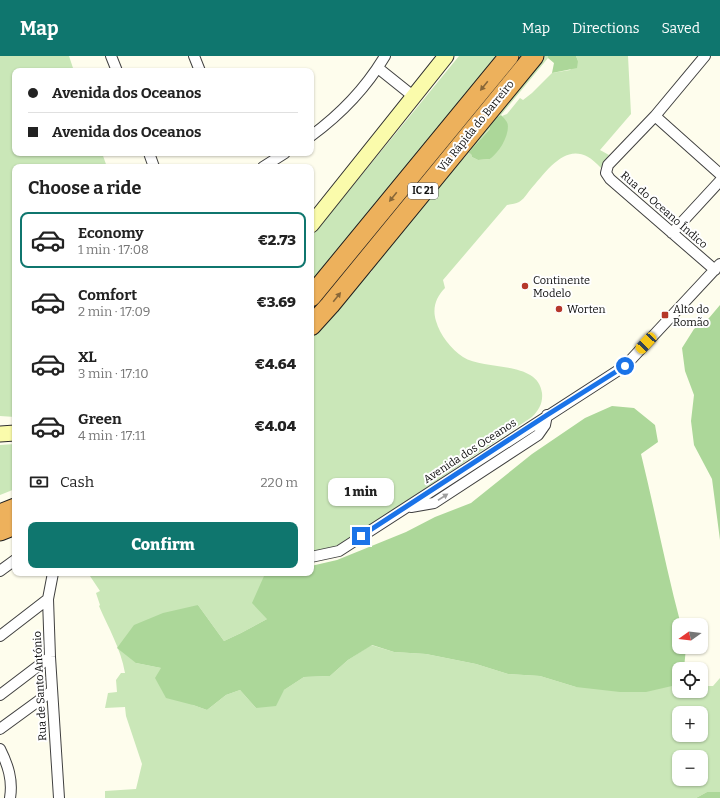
<!DOCTYPE html>
<meta charset="utf-8">
<style>
body{margin:0;font-family:Bitter,serif;background:#f6f6f6;color:#222;height:100vh;display:flex;flex-direction:column;font-size:15px;white-space:nowrap}
*{box-sizing:border-box;margin:0}
p{font-size:13px;color:#767676}
.icon{flex:none;width:22px;height:22px;fill:none;stroke:currentColor;stroke-width:2;stroke-linecap:round;stroke-linejoin:round}
.map{position:relative;flex:1;overflow:hidden}
.side{position:absolute;left:12px;top:108px;width:302px;height:412px;display:flex;flex-direction:column;background:#fff;border-radius:8px;box-shadow:0 1px 3px #0004}
.side>*{flex:none}
.top-card{position:absolute;left:12px;top:12px;width:302px;height:88px;border-radius:8px;box-shadow:0 1px 3px #0004;display:grid;align-content:center;height:88px;padding:0 16px;background:#fff}
.needle{width:26px;rotate:256deg}
.buttons{position:absolute;left:672px;top:562px;display:grid;gap:8px}
.buttons a{display:grid;place-items:center;width:36px;height:36px;border-radius:8px;background:#fff;box-shadow:0 1px 3px #0004;font-size:20px}
.end{position:absolute;width:18px;height:18px;margin:-9px;border:5px solid #1a73e8;background:#fff;box-shadow:0 0 0 2px #fff}
.from{border-radius:50%}
.bubble{position:absolute;height:28px;border-radius:8px;background:#fff;box-shadow:0 1px 3px #0004;font-size:13px;font-weight:800;line-height:28px;text-align:center}
.car{position:absolute;width:12px;height:24px;margin:-12px -6px;border-radius:5px;box-shadow:0 0 3px 1px #0007;background:linear-gradient(#f5c518 24%,#345 0 40%,#f5c518 0 76%,#345 0 86%,#f5c518 0)}
.top-card b{display:flex;align-items:center;gap:14px;height:38px;font-size:15px}
.top-card b+b{border-top:1px solid #e0e0e0}
.top-card i{width:10px;height:10px;background:#222}
ul{padding:0;list-style:none}
li{display:flex;align-items:center;gap:12px;height:56px;margin:0 8px 6px;padding:0 8px;border:2px solid transparent;border-radius:8px}
li div{flex:1}
li b{display:block;font-size:15px}
li em{font-style:normal;font-weight:800}
li.active{border-color:#0f766e}
li>.icon{width:36px;height:36px;stroke-width:1.5}
h2{padding:0 16px;font-size:18px;line-height:48px}
.pay{display:flex;align-items:center;gap:10px;height:44px;padding:0 16px;font-size:15px}
.pay p{margin-inline-start:auto}
.action{display:flex;gap:8px;margin-top:auto;padding:8px 16px}
.action a{flex:1;height:46px;border-radius:8px;background:#0f766e;color:#fff;font-size:16px;font-weight:800;line-height:46px;text-align:center}
header{display:flex;align-items:center;gap:24px;box-sizing:border-box;height:56px;padding:0 20px;background:#0f766e;color:#fff}
header strong{font-size:19px}
nav{display:flex;gap:22px;margin-inline-start:auto;font-size:14px}
.map>svg:first-child{display:block}
.green{fill:#cae7b8;fill-rule:evenodd}
.forest{fill:#acd799}
.lines{fill:none;stroke-linecap:round;stroke-linejoin:round}
.street-casing{stroke:#404040;stroke-width:12}
.secondary-casing{stroke:#2f2f2f;stroke-width:17}
.highway-casing{stroke:#1e1e1e;stroke-width:21}
.street{stroke:#fff;stroke-width:10}
.secondary{stroke:#fafbab;stroke-width:15}
.highway{stroke:#edb15c;stroke-width:19}
.oneway{fill:#886738}
.oneway2{fill:#9e9e9e}
.route{stroke:#1a73e8;stroke-width:5}
.poi-dot{fill:#b6372b;stroke:#fff;stroke-width:1.5}
.labels{text-anchor:middle;dominant-baseline:central;stroke-width:4;stroke-linejoin:round;paint-order:stroke}
.shield{fill:#fff;stroke:#565656;stroke-width:1}
.shield-label{font-size:10px;font-weight:bold;fill:#0d0d0d}
.street-label{font-size:11px;fill:#0d0d0d;stroke:#fff}
.poi-label{font-size:11px;fill:#0d0d0d;stroke:#fff;text-anchor:start}
</style>
<header>
<strong>Map</strong>
<nav><a>Map</a><a>Directions</a><a>Saved</a></nav>
</header>
<div class="map">
<svg width="720" height="742" viewBox="0 0 720 742">
<rect width="100%" height="100%" fill="#fefded"/>
<path class="green" d="M0,0H69L74,15H15V97H102L107,111H15V361L0,360Z
M459,0H496L311,227V181Z
M541,0H548V2L501,59L489,66L490,73L472,93L469,90Z
M576,0H628L631,58L600,94L609,99L603,107L601,112C571,78 550,111 530,134C527,138 523,144 519,146C516,148 511,148 507,149L443,224L445,232C436,241 432,252 436,265C440,279 451,293 463,301C485,315 538,304 542,337C543,347 539,354 532,361L351,482L336,490L311,498V280L334,256L367,217H370L372,215L371,211L461,100L464,102L468,97L471,98L472,101L478,104L490,103L508,70L502,60L507,58L520,42L523,44L532,37L552,17L570,14L578,5Z
M15,388V433L0,439V389Z
M82,517H282L264,520L267,563L241,577L224,585L198,549L136,607L161,612L193,649L207,654L226,639L240,634L256,652L304,621L330,620L348,604L371,589L394,596L426,598L476,608L508,618L540,620L576,631L672,630L679,625V635H701V630H713L720,622V736H707L696,742H105V735L136,733L142,708L126,660L125,651L105,652L108,637L117,636L116,624L121,617H125C121,593 108,571 99,550L100,549L96,537L100,535L88,517L83,520ZM679,657H701V679H679ZM679,701H701V723H679Z"/>
<path class="forest" d="M548,0H576L578,5L577,12L552,17L554,7L548,2Z
M501,59C504,62 508,66 508,70C508,82 499,96 490,103L478,104L472,101L471,98L468,97L490,73L488,66Z
M720,249V484L712,423L694,389L691,365L694,339L685,315L682,292L694,273L709,262Z
M612,350L634,352L655,369L658,386L641,398C655,455 666,513 681,569H679V591H686L684,613H679V625L672,630L646,636H620L576,631L540,620L508,618L476,608L426,598L394,596L372,589L348,604L330,620L304,621L284,634L276,650L256,652L240,634L226,639L207,654L193,649L166,642L155,622L161,612L136,607L117,592L134,569L163,557L198,549L224,585L241,577L267,563L252,547L264,520L282,517H311V510L337,504L374,489L406,476L435,461L471,447L532,398L585,362Z
M707,736H720V742H696Z"/>
<g class="lines">
<defs>
<path id="street" d="M111,0L117,15
M194,0L200,15
M705,0L655,60L608,109L606,117L610,123L715,214
M378,12L413,40
M655,60L720,118
M311,80C341,58 366,32 385,0
M149,97L154,111
M263,111L285,97
M672,177L720,125
M411,451L434,447L538,379L545,369L547,359
M311,501L339,495L625,310L720,208
M0,515L15,504
M53,517L48,543L50,601L59,742
M0,580L48,543
M0,639L50,601
M0,673L52,635
M0,693C8,709 13,724 10,742"/>
<path id="secondary" d="M311,169L446,0
M0,378L15,377"/>
<path id="highway" d="M311,241L509,0
M311,270L330,249L534,0
M0,458L15,452
M0,475L15,469"/>
</defs>
<use href="#street" class="street-casing"/>
<use href="#secondary" class="secondary-casing"/>
<use href="#highway" class="highway-casing"/>
<use href="#street" class="street"/>
<use href="#secondary" class="secondary"/>
<use href="#highway" class="highway"/>
</g>
<defs><path id="oneway-solid" d="M-6-.8H1V-3.2L6.5 0L1 3.2V.8H-6Z"/></defs>
<g class="oneway">
<use href="#oneway-solid" transform="translate(484 30) rotate(129)"/>
<use href="#oneway-solid" transform="translate(393 141) rotate(129)"/>
<use href="#oneway-solid" transform="translate(337 241) rotate(-51)"/>
</g>
<use class="oneway2" href="#oneway-solid" transform="translate(443 441) rotate(-33)"/>
<g class="lines">
<path class="route" d="M361,480L547,359L625,310"/>
</g>
<g class="poi-dot">
<circle cx="525" cy="230" r="4"/>
<circle cx="559" cy="253" r="4"/>
<rect x="661" y="255" width="8" height="8" rx="2"/>
</g>
<g class="labels">
<rect class="shield" x="408" y="127" width="30" height="16" rx="3"/>
<g class="shield-label">
<text x="423" y="135">IC 21</text>
</g>
<g class="street-label">
<text transform="translate(476 70) rotate(-51)">Via Rápida do Barreiro</text>
<text transform="translate(664 154) rotate(41)">Rua do Oceano Índico</text>
<text transform="translate(470 395) rotate(-33)">Avenida dos Oceanos</text>
<text transform="translate(40 630) rotate(-93)">Rua de Santo António</text>
</g>
<g class="poi-label">
<text x="533" y="224">Continente<tspan x="533" dy="13">Modelo</tspan></text>
<text x="567" y="253">Worten</text>
<text x="673" y="253">Alto do<tspan x="673" dy="13">Romão</tspan></text>
</g>
</g>
</svg>
<div class="buttons">
<a><svg class="needle" viewBox="-14 -14 28 28"><path d="M0-13l5 13h-10z" fill="#e53935"/><path d="M0 13l5-13h-10z" fill="#767676"/></svg></a>
<a><svg class="icon" aria-label="locate" viewBox="0 0 24 24"><circle cx="12" cy="12" r="6"/><path d="M12 2v4M12 18v4M2 12h4M18 12h4"/></svg></a>
<a>+</a>
<a>−</a>
</div>
<i class="end from" style="left:625px;top:310px"></i>
<i class="end" style="left:361px;top:480px"></i>
<div class="bubble" style="left:328px;top:422px;width:66px">1 min</div>
<i class="car" style="left:646px;top:287px;rotate:223deg"></i>
<div class="top-card">
<b><i class="from"></i>Avenida dos Oceanos</b>
<b><i></i>Avenida dos Oceanos</b>
</div>
<section class="side">
<h2>Choose a ride</h2>
<ul>
<li class="active"><svg class="icon" aria-label="car" viewBox="0 0 24 24"><path d="M5 17H2v-5l4-1 3-4h7l3 4 3 1v5h-3M9 17h6M6 11h13"/><circle cx="7" cy="17" r="2"/><circle cx="17" cy="17" r="2"/></svg><div><b>Economy</b><p>1 min · 17:08</p></div><em>€2.73</em></li>
<li><svg class="icon" aria-label="car" viewBox="0 0 24 24"><path d="M5 17H2v-5l4-1 3-4h7l3 4 3 1v5h-3M9 17h6M6 11h13"/><circle cx="7" cy="17" r="2"/><circle cx="17" cy="17" r="2"/></svg><div><b>Comfort</b><p>2 min · 17:09</p></div><em>€3.69</em></li>
<li><svg class="icon" aria-label="car" viewBox="0 0 24 24"><path d="M5 17H2v-5l4-1 3-4h7l3 4 3 1v5h-3M9 17h6M6 11h13"/><circle cx="7" cy="17" r="2"/><circle cx="17" cy="17" r="2"/></svg><div><b>XL</b><p>3 min · 17:10</p></div><em>€4.64</em></li>
<li><svg class="icon" aria-label="car" viewBox="0 0 24 24"><path d="M5 17H2v-5l4-1 3-4h7l3 4 3 1v5h-3M9 17h6M6 11h13"/><circle cx="7" cy="17" r="2"/><circle cx="17" cy="17" r="2"/></svg><div><b>Green</b><p>4 min · 17:11</p></div><em>€4.04</em></li>
</ul>
<div class="pay"><svg class="icon" aria-label="cash" viewBox="0 0 24 24"><path d="M3 7h18v10H3z"/><circle cx="12" cy="12" r="2"/></svg>Cash<p>220 m</p></div>
<div class="action"><a>Confirm</a></div>
</section>
</div>
